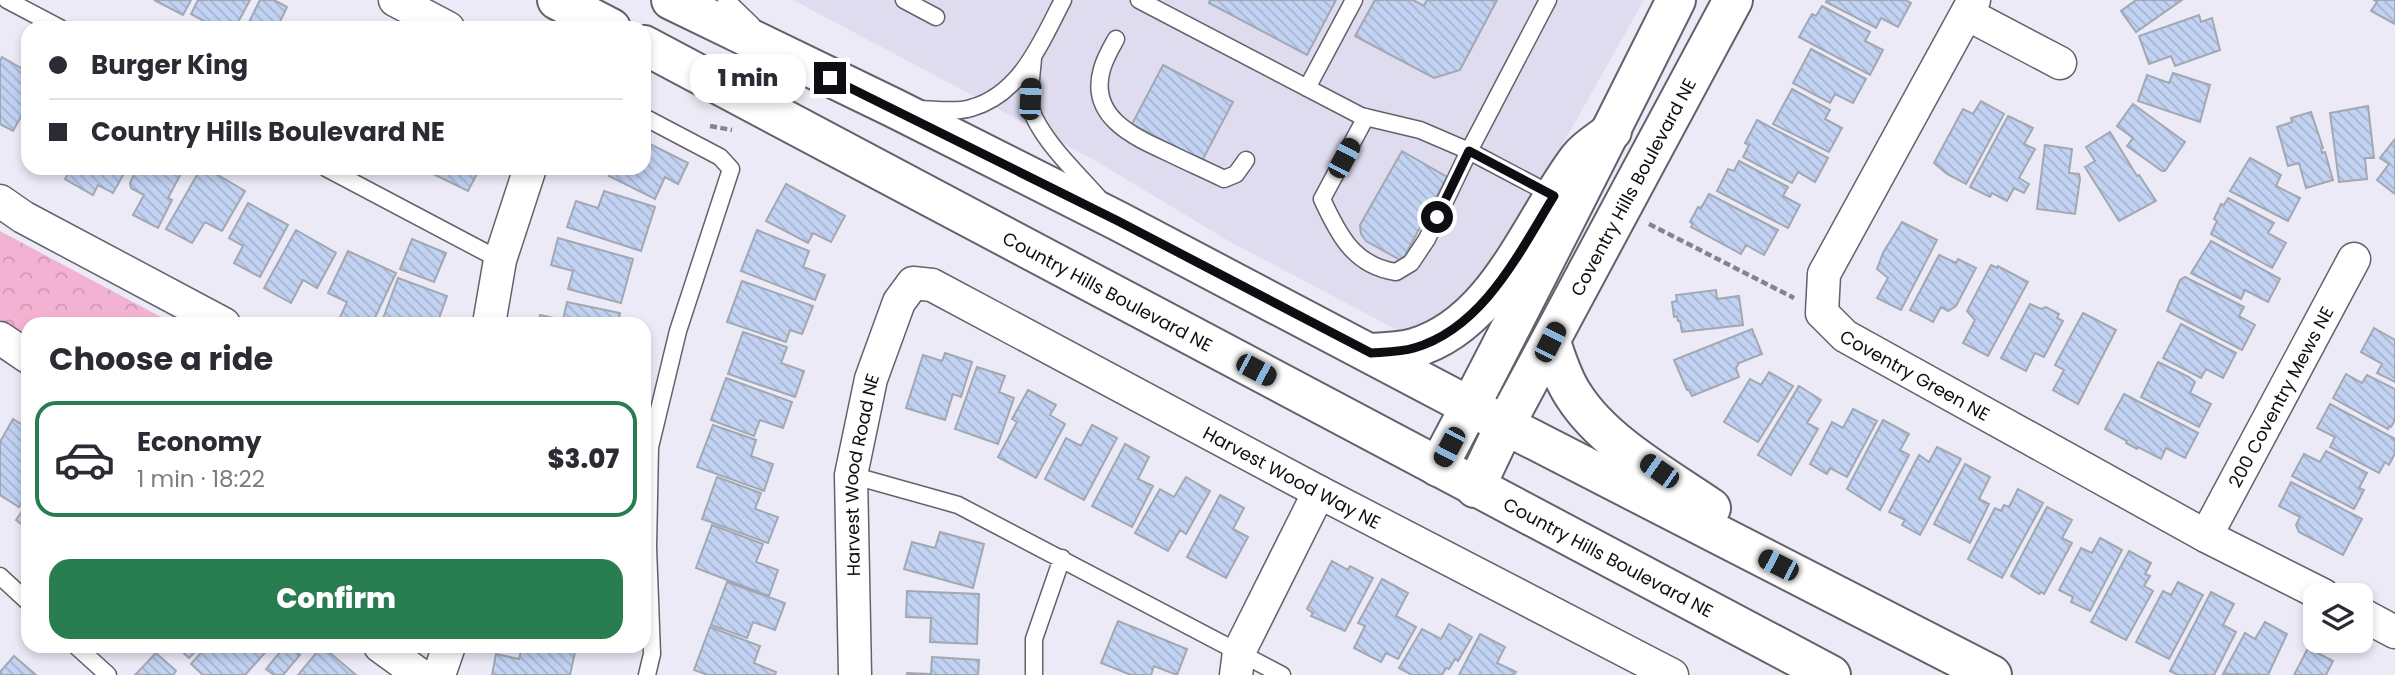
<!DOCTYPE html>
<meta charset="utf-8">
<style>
body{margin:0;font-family:Poppins,sans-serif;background:#f7f7f7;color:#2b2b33;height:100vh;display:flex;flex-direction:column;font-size:26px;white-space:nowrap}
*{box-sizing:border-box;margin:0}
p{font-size:23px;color:#7c7c81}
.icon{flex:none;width:38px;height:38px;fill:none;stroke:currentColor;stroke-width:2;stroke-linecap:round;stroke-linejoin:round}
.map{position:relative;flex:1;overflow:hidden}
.details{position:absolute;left:21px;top:317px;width:630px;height:336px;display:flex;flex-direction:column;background:#fff;border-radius:21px;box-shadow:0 4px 10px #0003}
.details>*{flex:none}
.banner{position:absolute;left:21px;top:21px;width:630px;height:154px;border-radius:21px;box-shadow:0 4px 10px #0003;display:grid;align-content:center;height:154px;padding:0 28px;background:#fff}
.fabs{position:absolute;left:2303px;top:583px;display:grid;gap:14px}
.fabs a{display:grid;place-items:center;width:70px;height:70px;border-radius:14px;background:#fff;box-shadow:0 4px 10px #0003;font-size:35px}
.end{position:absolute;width:32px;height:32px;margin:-16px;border:9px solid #0e0d11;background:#fff;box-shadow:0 0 0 4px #fff}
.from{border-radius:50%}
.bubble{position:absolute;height:49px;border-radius:21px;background:#fff;box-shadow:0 4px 10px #0003;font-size:23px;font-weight:800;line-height:49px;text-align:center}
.car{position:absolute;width:21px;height:42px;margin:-21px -10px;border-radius:9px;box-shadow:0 0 5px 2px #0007;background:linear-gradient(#222 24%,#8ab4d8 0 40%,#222 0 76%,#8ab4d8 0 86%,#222 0)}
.banner b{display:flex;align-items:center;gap:24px;height:66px;font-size:26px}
.banner b+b{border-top:2px solid #e1e1e2}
.banner i{width:18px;height:18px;background:#2b2b33}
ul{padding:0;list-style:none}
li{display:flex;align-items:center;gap:21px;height:116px;margin:0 14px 10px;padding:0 14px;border:4px solid transparent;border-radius:21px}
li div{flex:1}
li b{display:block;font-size:26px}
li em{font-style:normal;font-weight:800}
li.current{border-color:#287d50}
li>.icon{width:63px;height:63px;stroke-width:1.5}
h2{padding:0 28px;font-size:32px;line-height:84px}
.action{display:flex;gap:14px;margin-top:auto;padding:14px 28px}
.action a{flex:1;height:80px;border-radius:21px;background:#287d50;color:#fff;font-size:28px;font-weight:800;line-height:80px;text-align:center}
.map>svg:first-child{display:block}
.built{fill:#dfdcf0}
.forest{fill:url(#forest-crowns)}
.building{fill:url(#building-back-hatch);stroke:#a2a8b2;stroke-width:2}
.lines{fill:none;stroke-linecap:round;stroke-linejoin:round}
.service-casing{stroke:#63626c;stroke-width:19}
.minor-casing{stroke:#63626c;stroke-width:35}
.tertiary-casing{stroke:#63626c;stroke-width:42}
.secondary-casing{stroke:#63626c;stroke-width:42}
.path{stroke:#85838b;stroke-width:4.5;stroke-dasharray:7 3.5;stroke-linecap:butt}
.service{stroke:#fff;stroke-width:16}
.minor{stroke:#fff;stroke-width:32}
.tertiary{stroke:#fff;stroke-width:38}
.secondary{stroke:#fff;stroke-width:38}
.route{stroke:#0e0d11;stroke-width:9}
.labels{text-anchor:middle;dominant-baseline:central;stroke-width:7;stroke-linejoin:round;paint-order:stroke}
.street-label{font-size:18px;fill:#0e0d11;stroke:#fff}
</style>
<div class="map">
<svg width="2395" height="675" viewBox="0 0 2395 675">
<defs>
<pattern id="forest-crowns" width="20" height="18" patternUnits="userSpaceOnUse" patternTransform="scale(1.75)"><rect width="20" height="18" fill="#f4b2d3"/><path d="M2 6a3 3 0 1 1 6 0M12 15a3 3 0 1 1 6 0" fill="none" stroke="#d098b4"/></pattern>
<pattern id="building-back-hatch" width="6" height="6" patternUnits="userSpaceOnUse" patternTransform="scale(1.75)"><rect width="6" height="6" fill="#c2d2f2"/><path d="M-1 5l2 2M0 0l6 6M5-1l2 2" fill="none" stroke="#a6b3ce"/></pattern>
</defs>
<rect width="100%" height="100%" fill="#eceaf6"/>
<path class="built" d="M793,0H1644L1473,303L1399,331L1227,240L1096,161Z"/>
<path class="forest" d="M0,231L174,324H28V335L0,320Z"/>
<path class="building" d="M154,0H191L183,15Z
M198,0H250L235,28H217L191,14Z
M260,0H274L287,7L277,28H246Z
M1210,0H1336L1307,55L1209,3Z
M1375,0H1413L1424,6L1427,0H1497L1460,70L1434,78L1355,36Z
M1827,0H1905L1911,3L1898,27L1881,18L1876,28L1826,2Z
M2136,0H2182L2136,32L2121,11Z
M2374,0H2395V24L2371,11L2377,2Z
M1822,6L1870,32L1865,41L1883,50L1870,75L1799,37L1812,14L1816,16Z
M2199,15L2201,22L2212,18L2220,50L2175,66L2171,56L2149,64L2139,36Z
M1811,49L1866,79L1853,103L1835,94L1830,103L1793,83Z
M2,57L28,72V104L13,131L0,124V61Z
M1163,65L1233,102L1202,161L1132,124Z
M2173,73L2210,85L2200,122L2138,101L2147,75L2169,83Z
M1792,89L1830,110L1825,119L1842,128L1829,152L1773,124Z
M1981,101L2004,114L1966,184L1947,174L1934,163L1963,109L1973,114Z
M2133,104L2185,142L2165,171H2162L2127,146L2133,138L2117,126Z
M2368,106L2374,158H2365L2367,179L2339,182L2330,113Z
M2311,112L2323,148L2321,149L2322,153L2325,152L2333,180L2306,188L2299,163L2288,166L2277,127L2292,122L2291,118Z
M2008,116L2033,128L2024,144L2035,149L2019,178L2029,184L2024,193L2014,188L2007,201L1992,193L1990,197L1970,187Z
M1757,120L1828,158L1815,182L1798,172L1792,183L1743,157L1749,145L1745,143Z
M2110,132L2137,176L2139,175L2156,201L2119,221L2085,167L2095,161L2086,147Z
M2395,139V194L2377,180L2389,164L2380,158Z
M644,141L688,163L678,184L665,177L655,199L609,176L612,168H644Z
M2045,145L2072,149L2069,173L2079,174L2080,179L2075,214L2037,209Z
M1402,151L1447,177L1402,261L1366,241L1361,234L1360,225Z
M2250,158L2281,175L2276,186L2300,198L2288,221L2230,191Z
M1739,161L1788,187L1783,196L1800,205L1788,228L1717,191L1728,169L1734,171Z
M71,168H127L113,193L98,185L93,195L65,179Z
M137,168H184L168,198L172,200L158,228L133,215L144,195L131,188L130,183Z
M201,168H206L245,191L222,231L205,222L192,243L166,229Z
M429,168H480L468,191L427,171Z
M786,184L845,216L831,242L813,233L808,243L766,221Z
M604,191L655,207L641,251L567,227L576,201L598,208Z
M1709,194L1778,230L1764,255L1746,245L1741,254L1691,227L1693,224L1690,222L1698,207L1701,208Z
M2228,198L2274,223L2268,233L2286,243L2272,268L2211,234L2217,221L2214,219L2221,204L2224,205Z
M248,203L288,225L260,277L234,263L243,246L229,238Z
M1902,222L1937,240L1901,310L1877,298L1888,278L1877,269L1883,253Z
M296,230L336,253L317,288L303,280L291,303L264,288Z
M757,230L809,251L803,267L825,275L815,300L741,271Z
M558,238L633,259L621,303L568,289L573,271L551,265Z
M412,239L446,253L434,282L400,269Z
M2211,241L2280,279L2268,302L2245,290L2241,299L2191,273Z
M348,251L396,273L372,324H343L338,322L347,302L328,293Z
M1939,255L1956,263L1958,259L1976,268L1956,306L1948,311L1941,307L1933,322L1910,310Z
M1991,265L1997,268L1998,266L2028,282L1988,356L1963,343L1975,320L1967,311Z
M2185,277L2244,307L2239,316L2255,325L2242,350L2167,311L2180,280Z
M398,278L447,296L437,324H381Z
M742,281L813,306L802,334L790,330L786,342L727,322Z
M1716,290L1717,299L1739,296L1743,325L1682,332L1680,321H1678L1677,316L1674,317L1672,302L1677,301L1676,295Z
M567,302L620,313L618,324H538L540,315L563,320Z
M2030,304L2041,309L2046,307L2059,314L2057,318L2063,321L2044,357L2035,353L2026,371L2001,358Z
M2083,313L2116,330L2078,404L2053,390L2064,370L2055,365Z
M2181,324L2236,353L2223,378L2206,369L2201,378L2163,358Z
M2374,328L2395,340V382L2377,373L2382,364L2361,352Z
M1752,329L1762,354L1739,363L1736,368L1739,377L1692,396L1689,390H1687L1674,360Z
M743,332L787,347L781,363L804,371L795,397L728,374Z
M945,353L972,362L961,397L953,394L945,420L906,408L923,355L942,361Z
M2158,362L2189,377L2195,382L2190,393L2211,404L2199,427L2141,397Z
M977,367L1005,376L999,392L1014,398L998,444L955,429Z
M1769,372L1793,386L1758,442L1724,422L1750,379L1761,385Z
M2346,374L2362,383L2367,375L2395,389V420L2391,427L2389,426L2388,429L2333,398Z
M726,378L792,402L783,428L760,420L754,436L711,420Z
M1799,386L1821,400L1807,423L1818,429L1791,475L1758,455Z
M1028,390L1056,405L1050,415L1065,424L1036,478L998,457L1017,422L1012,419Z
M2124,394L2198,433L2185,458L2166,448L2161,459L2138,447L2137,449L2126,443L2127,441L2105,429Z
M2330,404L2395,439V453L2389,465L2385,462L2379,473L2330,447L2335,437L2317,428Z
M1853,409L1877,421L1847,477L1830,468L1827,474L1810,464L1832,422L1843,428Z
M13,419L28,428L26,456L28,457V492L19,507L0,495V442Z
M1883,420L1909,434L1900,450L1909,455L1880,510L1847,489Z
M713,425L756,440L751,456L773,464L764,491L697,467Z
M1092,425L1117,438L1084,500L1045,479L1066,438L1081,446Z
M1125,444L1149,457L1138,479L1153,486L1132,527L1092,506Z
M1937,447L1961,459L1920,535L1902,525L1905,520L1889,512L1919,455L1929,462Z
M2326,451L2367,473L2359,488L2364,490L2354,509L2292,476L2304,454L2320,462Z
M1965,464L1990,477L1979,499L1989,504L1970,543L1934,524Z
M717,477L761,493L755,509L778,517L768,543L702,519Z
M1186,477L1210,491L1186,534L1180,530L1168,551L1135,533L1160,489L1174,497Z
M2291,482L2362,519L2343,555L2299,532L2296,525L2300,517L2279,506Z
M2018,489L2043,503L2002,578L1968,559L1995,508L2001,511L2004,505L2009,507Z
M1220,495L1244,508L1233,529L1248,537L1226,578L1187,557Z
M28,503V529L16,520Z
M2047,507L2072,520L2062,538L2072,543L2044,594L2041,592L2039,594L2011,576Z
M712,525L763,544L756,562L778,570L769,596L696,568Z
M940,532L984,544L973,588L904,569L912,542L935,548Z
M2100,538L2122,550L2090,611L2071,602L2073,597L2059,590L2081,548L2092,553Z
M2129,551L2151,563L2145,574L2150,576L2144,586L2153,591L2126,640L2091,622Z
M1332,561L1348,570L1350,566L1373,578L1345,631L1311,616L1313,613L1307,609Z
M1382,579L1408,593L1396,616L1416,627L1398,659L1386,653L1381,662L1354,648L1365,626L1358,623Z
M727,582L785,603L775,630L753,622L747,638L711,625Z
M2178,582L2203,595L2169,659L2136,642L2163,591L2171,595Z
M907,591L979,594L977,644L930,642L931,618L906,617Z
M2211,592L2234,604L2223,625L2236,632L2214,675H2178L2170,671Z
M1118,621L1187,649L1177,675L1154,666L1151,675H1131L1101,663Z
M2265,622L2287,634L2268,675L2223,674L2245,633L2255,639Z
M1449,624L1472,637L1458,661L1455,659L1449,669L1446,668L1442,675H1412L1399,668L1422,629L1441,639Z
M710,627L760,646L754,663L776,672L775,675H708L694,670Z
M1480,634L1505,647L1497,663L1516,672L1514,675H1459Z
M176,646H201L189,658Z
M207,646H271L245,675H203L191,664Z
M285,646H289L300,655L283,675H274L266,669Z
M322,646L356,675H298Z
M522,646H547L575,652L570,675H492L496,654L519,659Z
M2308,648L2333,661L2326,675H2294Z
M156,653L176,671L173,675H135Z
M14,656L36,675H0V672Z
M932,657L979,660L978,675H907V673L931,674Z"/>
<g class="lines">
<defs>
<path id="service" d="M7,0L60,28
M726,0L752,25
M904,0L936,17
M1139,0L1361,116L1420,130L1469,151L1554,196
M1116,39C1111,48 1105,58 1102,69C1088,117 1134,137 1169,153C1187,162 1206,170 1224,179L1236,174L1246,160
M1033,58C1032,76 1026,102 1035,119C1050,148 1076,172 1098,197
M1307,88L1354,0
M917,109C934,109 956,113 971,108C1021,94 1041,42 1063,0
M644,117L720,157L731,169L678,331L650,447L648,547L652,654L647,675
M1366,117L1322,199C1338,234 1354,266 1396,272L1411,263L1427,239L1469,151L1548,0
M326,168L500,260
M851,475L958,505L1282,675
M0,576L28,602
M76,646L108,675
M1034,675V639L1062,558"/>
<g id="minor">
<path d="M395,0L448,28"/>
<path id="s1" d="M1974,0L1824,274L1822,313L1845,336L2206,536L2323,595"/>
<path d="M1967,14L2060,63"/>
<path d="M0,201L23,217L224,324"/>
<path d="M489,324L500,260L530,168"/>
<path d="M0,338L28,357"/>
<path id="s2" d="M2206,536L2354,259"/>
<path d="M2361,614L2395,632"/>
<path d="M380,646L420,675"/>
<path d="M439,675L449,646"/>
<path id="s3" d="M855,675L851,475L871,379L899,302L913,283L932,285L1319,492L1672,675"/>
<path d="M1236,675L1239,652L1319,492"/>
</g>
<g id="tertiary">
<path d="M1438,467C1520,313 1598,156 1676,0"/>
<path id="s4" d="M1475,488L1505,425L1733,0"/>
</g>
<g id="secondary">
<path d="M557,0L611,28"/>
<path d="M671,0L894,108L1118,221L1505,425L1992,675"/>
<path id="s5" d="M644,45L1831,675"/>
<path d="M1551,342C1557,360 1563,380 1574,396C1604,443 1666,477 1711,508"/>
<path d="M1371,353C1385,352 1400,352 1414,348C1497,324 1531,221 1579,158C1587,148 1601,140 1612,131"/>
</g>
</defs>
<use href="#service" class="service-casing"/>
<use href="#minor" class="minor-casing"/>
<use href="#tertiary" class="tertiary-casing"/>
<use href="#secondary" class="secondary-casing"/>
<path class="path" d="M710,126L732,130
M1649,224L1794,298"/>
<use href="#service" class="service"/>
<use href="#minor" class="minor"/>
<use href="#tertiary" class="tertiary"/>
<use href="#secondary" class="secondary"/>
</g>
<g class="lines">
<path class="route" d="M830,78L1118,221L1371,353C1385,352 1401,352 1414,348C1483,328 1519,253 1554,196L1469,151L1437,217"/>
</g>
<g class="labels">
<g class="street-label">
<text stroke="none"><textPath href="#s4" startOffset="340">Coventry Hills Boulevard NE</textPath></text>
<text stroke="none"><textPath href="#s5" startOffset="525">Country Hills Boulevard NE</textPath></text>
<text stroke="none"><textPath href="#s1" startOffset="464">Coventry Green NE</textPath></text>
<text stroke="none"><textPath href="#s2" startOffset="158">200 Coventry Mews NE</textPath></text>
<text stroke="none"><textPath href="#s3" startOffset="201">Harvest Wood Road NE</textPath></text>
<text stroke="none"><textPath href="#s3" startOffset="831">Harvest Wood Way NE</textPath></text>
<text stroke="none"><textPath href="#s5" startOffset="1092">Country Hills Boulevard NE</textPath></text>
</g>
</g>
</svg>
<div class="fabs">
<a><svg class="icon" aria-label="layers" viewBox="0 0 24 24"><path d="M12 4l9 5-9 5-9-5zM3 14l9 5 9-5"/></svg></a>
</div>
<i class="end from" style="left:1437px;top:217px"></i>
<i class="end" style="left:830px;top:78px"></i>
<div class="bubble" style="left:690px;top:54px;width:116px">1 min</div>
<i class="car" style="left:1030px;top:99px;rotate:3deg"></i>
<i class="car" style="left:1344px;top:158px;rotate:28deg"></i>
<i class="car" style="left:1550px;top:342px;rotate:27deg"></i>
<i class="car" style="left:1256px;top:370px;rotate:118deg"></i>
<i class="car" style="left:1449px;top:447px;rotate:208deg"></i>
<i class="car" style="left:1659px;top:471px;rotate:305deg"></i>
<i class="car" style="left:1778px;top:565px;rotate:297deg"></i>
<div class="banner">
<b><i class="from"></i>Burger King</b>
<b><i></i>Country Hills Boulevard NE</b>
</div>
<section class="details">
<h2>Choose a ride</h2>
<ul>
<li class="current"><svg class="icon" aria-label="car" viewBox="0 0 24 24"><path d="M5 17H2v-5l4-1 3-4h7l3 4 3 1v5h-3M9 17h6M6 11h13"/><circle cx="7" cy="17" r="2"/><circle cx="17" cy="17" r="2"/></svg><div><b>Economy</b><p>1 min · 18:22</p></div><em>$3.07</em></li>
</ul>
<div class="action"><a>Confirm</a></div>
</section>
</div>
